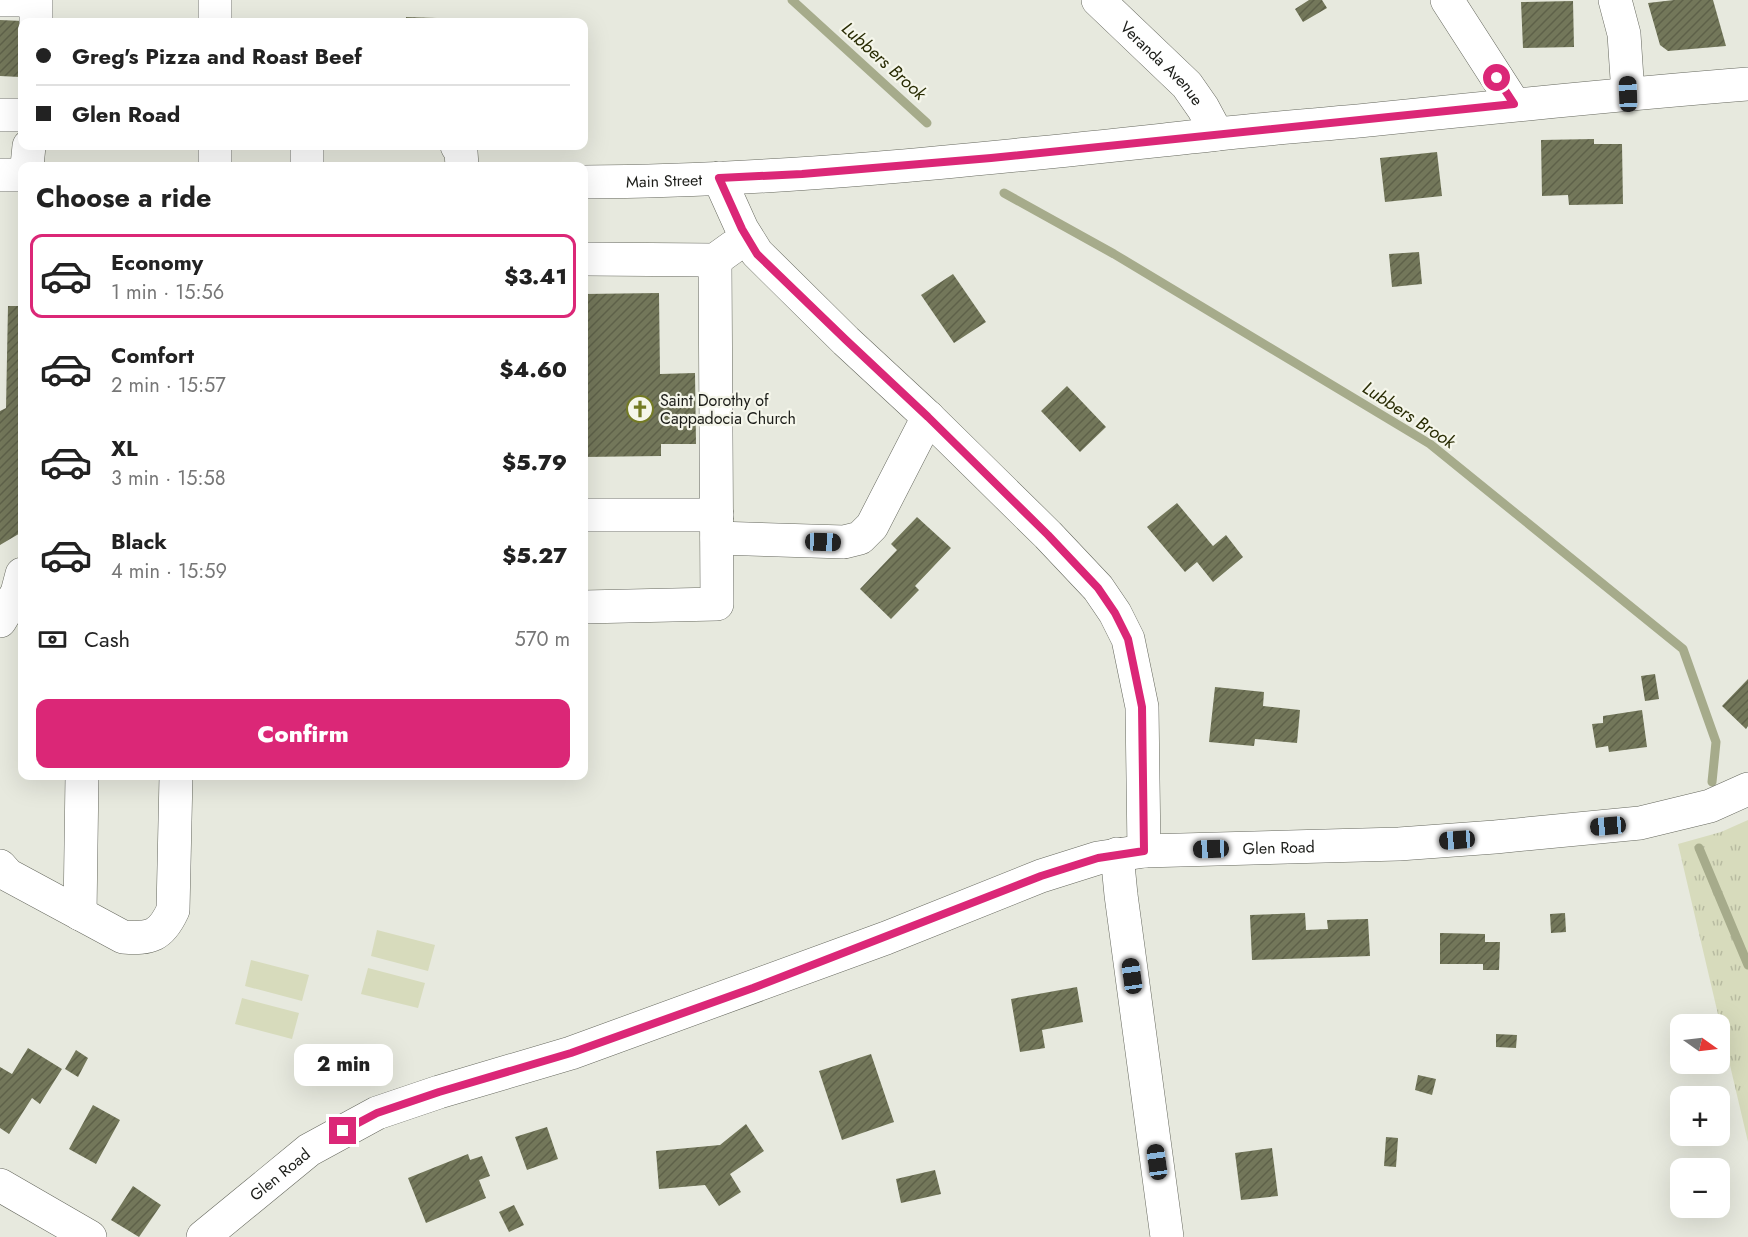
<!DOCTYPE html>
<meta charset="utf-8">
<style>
body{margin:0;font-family:Jost,sans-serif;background:#f6f6f6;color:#222;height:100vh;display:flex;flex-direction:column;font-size:22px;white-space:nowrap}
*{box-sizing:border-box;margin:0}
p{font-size:20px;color:#767676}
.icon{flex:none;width:33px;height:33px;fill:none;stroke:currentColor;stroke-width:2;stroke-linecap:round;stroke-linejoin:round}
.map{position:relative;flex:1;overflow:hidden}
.drawer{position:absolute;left:18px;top:162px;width:570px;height:618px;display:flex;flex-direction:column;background:#fff;border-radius:12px;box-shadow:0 6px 24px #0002}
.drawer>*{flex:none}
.banner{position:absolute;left:18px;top:18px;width:570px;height:132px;border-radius:12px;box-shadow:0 6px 24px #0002;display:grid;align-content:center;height:132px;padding:0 18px;background:#fff}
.needle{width:39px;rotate:104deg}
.controls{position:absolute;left:1670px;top:1014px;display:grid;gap:12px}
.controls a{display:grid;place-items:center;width:60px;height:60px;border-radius:12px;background:#fff;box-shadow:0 6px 24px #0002;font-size:30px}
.end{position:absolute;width:27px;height:27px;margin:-14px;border:8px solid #db2777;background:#fff;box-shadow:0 0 0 3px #fff}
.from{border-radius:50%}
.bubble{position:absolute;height:42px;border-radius:12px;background:#fff;box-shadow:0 6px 24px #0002;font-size:20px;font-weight:800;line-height:42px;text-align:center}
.car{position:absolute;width:18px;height:36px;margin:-18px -9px;border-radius:8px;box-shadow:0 0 4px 2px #0007;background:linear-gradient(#222 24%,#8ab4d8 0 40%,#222 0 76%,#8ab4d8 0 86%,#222 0)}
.banner b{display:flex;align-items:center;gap:21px;height:57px;font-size:22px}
.banner b+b{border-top:2px solid #e0e0e0}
.banner i{width:15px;height:15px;background:#222}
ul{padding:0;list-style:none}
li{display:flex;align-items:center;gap:18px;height:84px;margin:0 12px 9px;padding:0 6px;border:3px solid transparent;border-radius:12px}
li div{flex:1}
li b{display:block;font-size:22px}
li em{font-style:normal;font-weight:800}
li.on{border-color:#db2777}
li>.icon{width:54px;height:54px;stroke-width:1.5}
h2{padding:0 18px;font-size:27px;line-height:72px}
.pay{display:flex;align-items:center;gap:15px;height:66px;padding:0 18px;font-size:22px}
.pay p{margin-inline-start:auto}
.button{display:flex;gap:12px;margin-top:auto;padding:12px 18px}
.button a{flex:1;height:69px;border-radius:12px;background:#db2777;color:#fff;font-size:24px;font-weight:800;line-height:69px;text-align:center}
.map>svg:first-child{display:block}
.park{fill:url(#park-tufts)}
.garden{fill:#d7dbbc}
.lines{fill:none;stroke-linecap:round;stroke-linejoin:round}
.stream{stroke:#a6ab8b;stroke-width:9}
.building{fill:url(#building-hatch)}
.minor-casing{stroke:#66685e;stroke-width:34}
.major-casing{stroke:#66685e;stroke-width:34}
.minor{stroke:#fff;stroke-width:33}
.major{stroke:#fff;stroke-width:33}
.route{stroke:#db2777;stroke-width:8}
.labels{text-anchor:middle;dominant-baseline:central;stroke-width:4.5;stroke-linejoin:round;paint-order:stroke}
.street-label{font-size:16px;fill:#1b1c18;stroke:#f5f6eb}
.poi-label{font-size:16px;fill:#1b1c18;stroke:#f5f6eb;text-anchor:start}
.water-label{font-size:18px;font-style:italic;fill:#292c04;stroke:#f5f6eb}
</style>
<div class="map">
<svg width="1748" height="1237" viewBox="0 0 1748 1237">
<defs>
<pattern id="park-tufts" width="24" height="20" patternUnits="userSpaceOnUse" patternTransform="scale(1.5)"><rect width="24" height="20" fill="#d7dbbc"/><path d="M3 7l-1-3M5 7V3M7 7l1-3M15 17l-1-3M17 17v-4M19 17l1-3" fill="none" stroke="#b8bba1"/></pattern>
<pattern id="building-hatch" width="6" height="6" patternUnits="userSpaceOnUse" patternTransform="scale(1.5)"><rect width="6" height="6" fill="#73775a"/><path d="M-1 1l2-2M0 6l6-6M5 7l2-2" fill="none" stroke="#5e6149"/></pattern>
</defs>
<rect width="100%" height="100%" fill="#e7e9de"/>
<path class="park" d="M1748,820V1142L1678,844L1721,832Z"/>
<path class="garden" d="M377,930L435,945L428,971L371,956Z
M251,960L309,975L302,1001L245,986Z
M368,968L425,983L418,1008L361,994Z
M242,998L299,1013L292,1039L235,1024Z"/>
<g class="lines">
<path class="stream" d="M792,0L927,123
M1004,193L1114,254L1430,444L1683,649L1716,742L1712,782
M1699,848L1748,965"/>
</g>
<path class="building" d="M1309,0H1322L1327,8L1303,22L1295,9Z
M1674,0H1713L1726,46L1668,51L1660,45L1648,3Z
M1573,1L1574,47L1523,48L1521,2Z
M406,17L437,18V22H406Z
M0,20L23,21L20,77L0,76Z
M1594,139V144H1622L1623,204L1569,205L1568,195L1542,196L1541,140Z
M1437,152L1442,196L1385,202L1380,158Z
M1419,252L1422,284L1392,287L1389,254Z
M953,274L986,322L954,343L921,295Z
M659,293L660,374L695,373L696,444H661V456L584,457V294Z
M8,306H22V532L0,545V411L6,408Z
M1067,386L1106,427L1080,452L1041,411Z
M1177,503L1213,546L1226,535L1243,557L1213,582L1197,562L1185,572L1147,527Z
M917,517L951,548L915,586L919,590L891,619L860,589L897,550L891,544Z
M1655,674L1659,699L1645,701L1641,676Z
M1748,679V726L1746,729L1722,706Z
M1215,687L1264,692L1263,706L1300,710L1297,743L1255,739L1254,746L1209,742Z
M1642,710L1647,747L1609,752L1608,746L1596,748L1592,724L1603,723V716Z
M1305,913L1306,930L1328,929L1327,920L1368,919L1370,956L1252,960L1250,915Z
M1565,913L1566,932L1551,933L1550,914Z
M1440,933L1485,934V942H1500L1499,970H1483V964H1440Z
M1077,987L1083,1022L1042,1030L1045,1048L1020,1052L1011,999Z
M1496,1034L1517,1035L1516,1048L1496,1047Z
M28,1048L62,1069L40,1104L32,1098L9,1134L0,1128V1067L12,1074Z
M76,1050L88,1058L78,1077L65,1069Z
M871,1054L894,1122L842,1140L819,1071Z
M1418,1075L1436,1079L1432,1095L1415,1090Z
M93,1105L120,1120L96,1164L69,1149Z
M746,1124L764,1151L730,1174L741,1192L719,1206L705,1185L659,1189L656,1151L720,1145Z
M547,1127L558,1159L527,1170L515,1137Z
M1386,1137L1398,1138L1396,1167L1384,1166Z
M1272,1148L1278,1196L1241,1200L1235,1153Z
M468,1154L470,1160L482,1156L490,1176L479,1180L486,1198L426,1223L408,1178Z
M935,1170L941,1194L901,1203L896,1179Z
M133,1186L161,1205L139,1237L111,1220Z
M514,1205L524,1225L509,1232L499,1212Z"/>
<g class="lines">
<defs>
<g id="minor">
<path d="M0,0H36V22"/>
<path id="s1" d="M1098,0L1187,85L1203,108L1217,134"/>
<path d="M1447,0L1514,104"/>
<path d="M1615,0L1624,34L1628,94"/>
<path d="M215,22V0"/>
<path d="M0,115H22"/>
<path d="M215,146V166"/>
<path d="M307,146V166"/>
<path d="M457,146L461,152L462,166"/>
<path d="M27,166L29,146"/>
<path d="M719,178L742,229L757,253L846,341L928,417L1048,535L1098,588L1115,613L1128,639L1142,707L1144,851"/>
<path d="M584,259L715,260L733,247"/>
<path d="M584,515H717"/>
<path d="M717,538L844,542L860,538L872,526L928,417"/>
<path d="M584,607L717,604L715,260"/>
<path d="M0,621L17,593L22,574"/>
<path d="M1117,854L1121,895L1167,1237"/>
<path d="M0,866L8,875L123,937C151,939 161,936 173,910L176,776"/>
<path d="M80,914L82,776"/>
<path d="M0,1185L90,1237"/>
<path id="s2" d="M203,1237L309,1150L377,1113L439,1092L571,1053L886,938L1041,876L1098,858L1144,851L1399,844L1495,837L1640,823L1710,806L1748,789"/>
</g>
<g id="major">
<path d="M0,175H22"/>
<path id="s3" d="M584,182C793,181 1002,157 1210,135C1262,129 1315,125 1368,120C1495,107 1621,94 1748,84"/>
</g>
</defs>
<use href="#minor" class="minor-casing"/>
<use href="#major" class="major-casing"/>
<use href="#minor" class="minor"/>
<use href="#major" class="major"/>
</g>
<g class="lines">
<path class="route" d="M343,1131L377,1113L439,1092L571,1053L753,988L1041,876L1098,858L1144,851L1142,707L1128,639L1115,613L1098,588L1048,535L928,417L846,340L757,254L742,229L719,178L802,174L991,158L1514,104L1497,78"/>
</g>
<defs>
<symbol id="church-ring" viewBox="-11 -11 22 22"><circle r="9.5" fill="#f5f6eb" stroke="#747b25" stroke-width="1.5"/><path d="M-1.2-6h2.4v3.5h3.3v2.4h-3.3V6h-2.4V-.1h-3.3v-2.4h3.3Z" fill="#747b25"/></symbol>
</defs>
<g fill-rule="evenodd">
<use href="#church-ring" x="625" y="394" width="30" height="30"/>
</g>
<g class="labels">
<g class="street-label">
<text stroke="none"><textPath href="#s1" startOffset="90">Veranda Avenue</textPath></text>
<text stroke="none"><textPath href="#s3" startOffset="80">Main Street</textPath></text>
<text stroke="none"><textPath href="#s2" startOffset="1161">Glen Road</textPath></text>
<text stroke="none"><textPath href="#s2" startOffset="99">Glen Road</textPath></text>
</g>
<g class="poi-label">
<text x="660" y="400">Saint Dorothy of<tspan x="660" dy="18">Cappadocia Church</tspan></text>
</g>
<g class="water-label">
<text transform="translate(884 61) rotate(42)">Lubbers Brook</text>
<text transform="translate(1409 415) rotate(33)">Lubbers Brook</text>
</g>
</g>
</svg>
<div class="controls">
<a><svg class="needle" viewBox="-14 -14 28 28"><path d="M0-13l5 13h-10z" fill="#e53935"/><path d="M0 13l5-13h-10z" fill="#767676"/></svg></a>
<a>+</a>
<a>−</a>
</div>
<i class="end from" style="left:1497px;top:78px"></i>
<i class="end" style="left:343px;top:1131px"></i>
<div class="bubble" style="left:294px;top:1044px;width:99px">2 min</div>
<i class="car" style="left:1628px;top:94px;rotate:358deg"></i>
<i class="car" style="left:823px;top:542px;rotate:92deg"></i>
<i class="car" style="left:1608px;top:826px;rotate:265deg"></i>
<i class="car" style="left:1457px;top:840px;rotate:266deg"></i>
<i class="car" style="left:1211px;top:849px;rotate:268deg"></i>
<i class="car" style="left:1132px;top:976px;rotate:352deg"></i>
<i class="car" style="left:1157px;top:1162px;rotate:352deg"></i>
<div class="banner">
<b><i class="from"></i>Greg's Pizza and Roast Beef</b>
<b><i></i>Glen Road</b>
</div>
<section class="drawer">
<h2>Choose a ride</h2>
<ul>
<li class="on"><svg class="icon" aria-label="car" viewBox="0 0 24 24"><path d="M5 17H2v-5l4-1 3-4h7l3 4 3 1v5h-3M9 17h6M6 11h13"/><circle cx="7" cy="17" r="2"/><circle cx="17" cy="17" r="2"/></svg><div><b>Economy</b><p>1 min · 15:56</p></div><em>$3.41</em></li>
<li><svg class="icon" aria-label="car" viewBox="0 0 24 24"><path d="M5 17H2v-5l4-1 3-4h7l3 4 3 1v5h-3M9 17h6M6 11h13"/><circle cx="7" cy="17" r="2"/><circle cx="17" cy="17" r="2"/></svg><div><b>Comfort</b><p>2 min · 15:57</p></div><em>$4.60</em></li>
<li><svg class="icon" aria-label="car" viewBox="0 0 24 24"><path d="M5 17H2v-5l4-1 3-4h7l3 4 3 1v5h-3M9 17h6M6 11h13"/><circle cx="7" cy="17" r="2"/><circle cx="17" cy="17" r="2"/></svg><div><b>XL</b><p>3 min · 15:58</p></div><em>$5.79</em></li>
<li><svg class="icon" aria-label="car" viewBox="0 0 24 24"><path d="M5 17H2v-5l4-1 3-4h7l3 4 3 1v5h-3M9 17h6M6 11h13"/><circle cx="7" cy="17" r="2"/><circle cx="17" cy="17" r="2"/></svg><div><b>Black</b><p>4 min · 15:59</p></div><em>$5.27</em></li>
</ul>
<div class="pay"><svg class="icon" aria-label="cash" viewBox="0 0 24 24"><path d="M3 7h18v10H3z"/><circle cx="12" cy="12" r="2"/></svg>Cash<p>570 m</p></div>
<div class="button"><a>Confirm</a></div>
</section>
</div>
